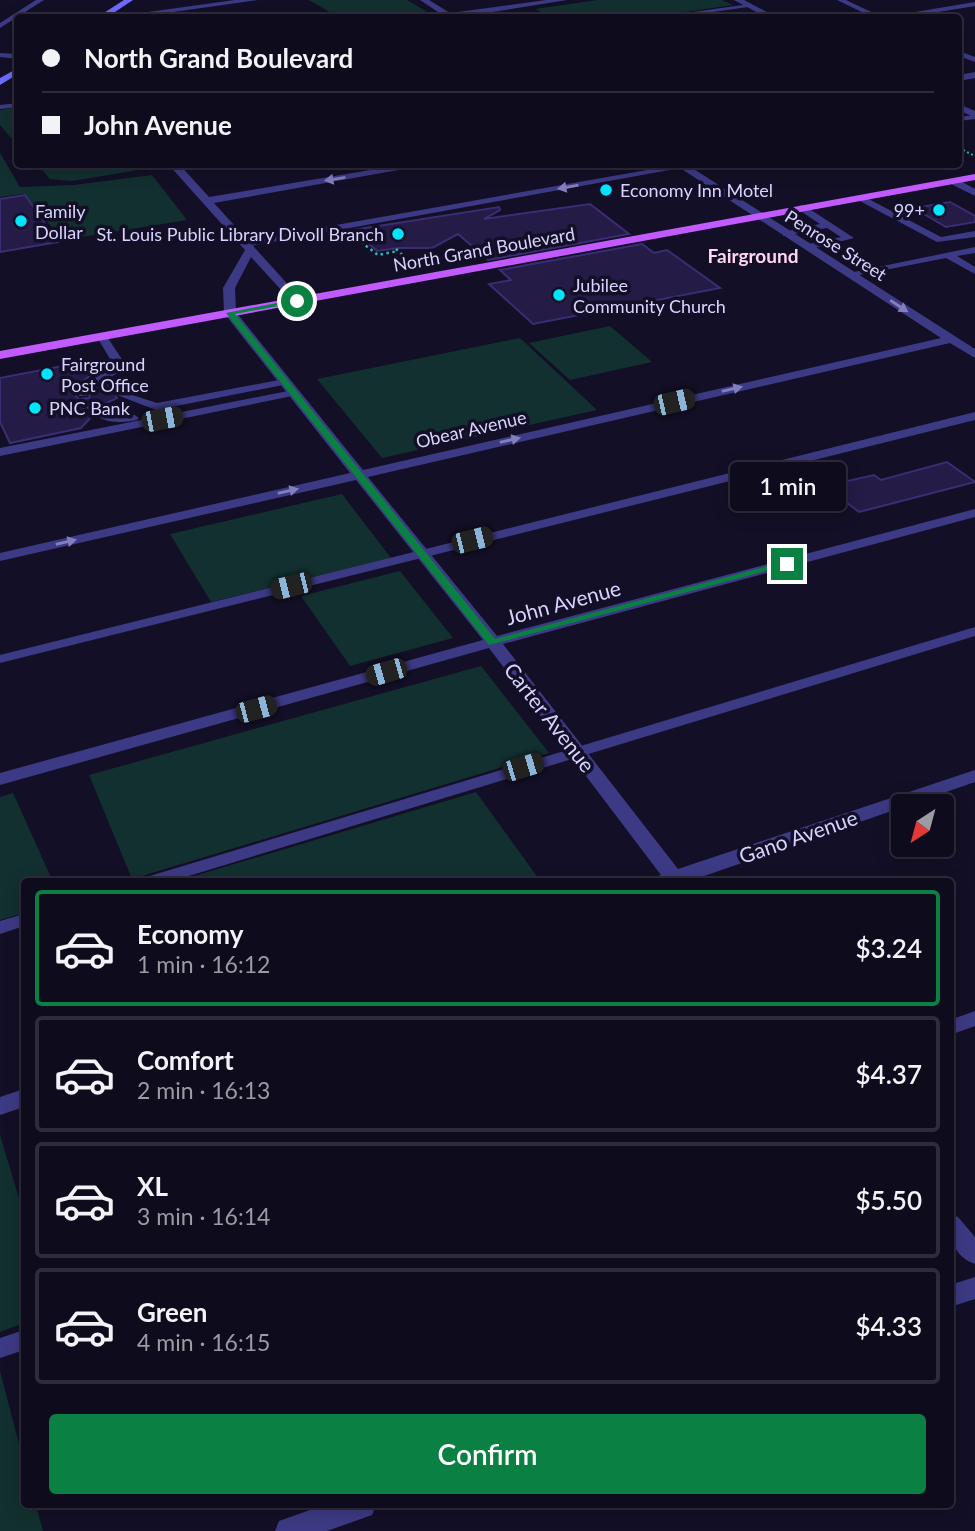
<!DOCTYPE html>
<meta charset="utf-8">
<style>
body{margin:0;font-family:Lato,sans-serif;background:#171425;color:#f1f3f6;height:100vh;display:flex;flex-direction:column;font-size:26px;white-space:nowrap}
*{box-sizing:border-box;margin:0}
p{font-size:23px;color:#9b9ba3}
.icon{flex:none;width:38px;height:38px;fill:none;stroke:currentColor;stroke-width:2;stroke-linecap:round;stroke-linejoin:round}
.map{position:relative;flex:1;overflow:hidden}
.details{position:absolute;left:21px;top:878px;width:933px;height:630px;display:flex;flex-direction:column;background:#0e0b1c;border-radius:7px;box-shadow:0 4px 18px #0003,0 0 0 2px #2e2b3b}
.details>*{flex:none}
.hud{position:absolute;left:14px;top:14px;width:948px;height:154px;border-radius:7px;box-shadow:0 4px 18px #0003,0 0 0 2px #2e2b3b;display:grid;align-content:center;height:154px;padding:0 28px;background:#0e0b1c}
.needle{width:46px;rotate:216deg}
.fabs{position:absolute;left:891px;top:794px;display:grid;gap:14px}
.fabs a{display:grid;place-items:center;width:63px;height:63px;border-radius:7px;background:#0e0b1c;box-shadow:0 4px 18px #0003,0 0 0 2px #2e2b3b;font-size:35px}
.end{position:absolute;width:32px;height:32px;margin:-16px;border:9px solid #0b8043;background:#fff;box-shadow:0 0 0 4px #fff}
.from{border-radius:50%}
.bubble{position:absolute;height:49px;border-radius:7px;background:#0e0b1c;box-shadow:0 4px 18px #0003,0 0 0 2px #2e2b3b;font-size:23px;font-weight:600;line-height:49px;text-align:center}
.car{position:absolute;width:21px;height:42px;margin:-21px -10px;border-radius:9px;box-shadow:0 0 5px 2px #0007;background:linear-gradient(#222 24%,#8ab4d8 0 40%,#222 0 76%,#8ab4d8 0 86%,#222 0)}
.hud b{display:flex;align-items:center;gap:24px;height:66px;font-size:26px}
.hud b+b{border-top:2px solid #2e2b3b}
.hud i{width:18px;height:18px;background:#f1f3f6}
ul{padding:12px 0 0;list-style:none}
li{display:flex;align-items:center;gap:21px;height:116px;margin:0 14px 10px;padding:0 14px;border:4px solid #2e2b3b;border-radius:7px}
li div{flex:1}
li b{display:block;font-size:26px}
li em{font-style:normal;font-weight:600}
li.on{border-color:#0b8043}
li>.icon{width:63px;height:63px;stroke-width:1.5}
.button{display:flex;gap:14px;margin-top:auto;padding:14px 28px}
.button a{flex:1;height:80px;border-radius:7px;background:#0b8043;color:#fff;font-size:28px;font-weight:600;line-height:80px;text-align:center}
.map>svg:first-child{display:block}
.green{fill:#12302f}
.building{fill:#241b47;stroke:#3b2d73;stroke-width:2}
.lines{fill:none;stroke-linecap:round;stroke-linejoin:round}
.path-far1{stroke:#2fb8b0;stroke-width:2;stroke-dasharray:2 2.5;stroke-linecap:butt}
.path{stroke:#2fb8b0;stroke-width:2.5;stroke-dasharray:2.5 3.5;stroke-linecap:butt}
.service{fill:#3d3a85;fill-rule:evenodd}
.minor{fill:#3d3a85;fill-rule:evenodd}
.tertiary{fill:#3d3a85;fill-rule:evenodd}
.secondary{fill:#6f6bff;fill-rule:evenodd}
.primary{fill:#c25bff;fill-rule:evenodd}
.oneway{fill:#837fbc}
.route{fill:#0b8043}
.poi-dot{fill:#00e5ff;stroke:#130f26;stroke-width:2.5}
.labels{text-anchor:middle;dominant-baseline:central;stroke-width:7;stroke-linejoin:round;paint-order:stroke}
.far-poi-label{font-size:18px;fill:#d9d4ff;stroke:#130f26;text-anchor:start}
.far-street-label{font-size:18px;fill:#d9d4ff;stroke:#130f26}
.far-neighbourhood-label{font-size:19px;font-weight:bold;fill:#ffd6f0;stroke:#130f26}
.street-label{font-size:21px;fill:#d9d4ff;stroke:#130f26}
</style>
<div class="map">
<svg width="975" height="1531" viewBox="0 0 975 1531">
<rect width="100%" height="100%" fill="#130f26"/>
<path class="green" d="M309,0H407L429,13L398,18L338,17Z
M598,0H722L733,5L645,18L552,17L535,9Z
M17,107V137L11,138L0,125V110Z
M0,153L20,187L74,185L152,175L187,220L63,240L23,194L0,197Z
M148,164L151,168L72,181L50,179L38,165Z
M610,326L652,362L570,380L529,343Z
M520,338L597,410L382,458L317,379Z
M342,494L391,558L211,602L170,534Z
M400,571L453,638L350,666L301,596Z
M481,666L549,753L132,879L89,775Z
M476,792L541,882H174Z
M13,793L53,882H24V913L0,920V797Z
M0,1135L24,1215V1323L0,1332Z
M0,1371L24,1463V1505H36L43,1531H0Z"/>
<path class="building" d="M25,195L58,242L0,252V199Z
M950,202L975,216V222L946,227L914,208Z
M590,204L629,234L488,260L458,234L432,248H399L377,251L353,230L499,207L500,210L484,219Z
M642,244L654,253L667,250L720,288L533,324L489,284L511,280L500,270Z
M62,366L64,369L93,374L78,384L76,396L79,399L89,398L91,391L109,381L132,391L122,390L115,394L117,398L100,406L93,402L85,405L84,409L92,416L81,428L10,443L0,422V378Z
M947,462L975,482L859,512L825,486L874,475L881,480Z"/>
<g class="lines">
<path class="path-far1" d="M959,148L975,156"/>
<path class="path" d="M361,242L378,255L398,251
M396,249L410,262"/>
<path class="service" d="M36,0H44L0,28V23Z
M837,0H846L884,18H874Z
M750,4L748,7L672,18H650Z
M959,51L975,57V62L959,56Z
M18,103V107L0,109V105Z
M975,115V119L959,121V117Z
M681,164H703L245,247L240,244L245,241Z
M861,195L941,237L975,231V237L937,242L858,200L856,198Z
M802,205L805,206L854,238L807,250L802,247L804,245L841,237L827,228L783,236V232L820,224L799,210V206Z
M975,247V253L957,256L975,267V274L946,258L849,277L844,274Z
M102,334L106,335L125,364L116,374L89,389L87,396H79V386L113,364L97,337Z
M284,379L288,380V384L156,410L117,395L123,392L157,403Z
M293,390L297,391V395L0,456V448Z
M92,404L109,414H133L139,418L137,420C118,424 99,423 86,407Z
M975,412V420L0,663V655Z
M975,627V636L169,882H140L143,878Z
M24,914V926L0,934V921Z
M975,1011V1026L950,1035V1020Z
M24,1330V1350L0,1358V1338Z"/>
<path class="minor" d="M235,0H258L131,18H104Z
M420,0H429L450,13L546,0H567L455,18H426L441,14Z
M734,0H744L778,18H767Z
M975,2V6L902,18H879Z
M0,53L18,54V59L0,57Z
M975,72V78L959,81V75Z
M959,104L975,111V118L959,110Z
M168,164H179L209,197L406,164H432L214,203L303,301L293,303L251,257L235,288L236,312L363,470L941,338L674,164H686L975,349V358L950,343L368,477L497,636L975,509V517L503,644L678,869L975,770V782L687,882H651L654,877L661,875L489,648L0,785V773L483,640L356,480L0,561V553L350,473L224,313L223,288L245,250Z
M24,1089V1107L0,1115V1097Z
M950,1214L958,1217L975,1237V1264C952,1256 950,1236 950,1214Z"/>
<path class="tertiary" d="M949,179H957L975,189V196L949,183Z
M975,1277V1299L950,1307V1285Z
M324,1505H376L372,1515L327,1531H275L279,1521Z"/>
<path class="secondary" d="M124,0H133L106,18H96Z
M18,68V74L0,85V78Z"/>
<path class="primary" d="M975,174V180L0,359V351Z"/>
</g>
<defs><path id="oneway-solid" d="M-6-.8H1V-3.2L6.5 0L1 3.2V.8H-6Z" transform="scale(1.75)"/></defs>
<g class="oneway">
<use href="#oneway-solid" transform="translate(335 179) rotate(171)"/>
<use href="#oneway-solid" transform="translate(568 187) rotate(170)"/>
<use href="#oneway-solid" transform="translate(899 306) rotate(33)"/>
<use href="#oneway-solid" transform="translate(732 389) rotate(-13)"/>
<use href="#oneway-solid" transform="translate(510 440) rotate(-13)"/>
<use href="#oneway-solid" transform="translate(288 491) rotate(-13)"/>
<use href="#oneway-solid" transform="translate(66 542) rotate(-13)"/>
</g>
<path class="route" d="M297,299L300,302L235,314L495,639L783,562L792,564L489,645L226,313Z"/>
<g class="poi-dot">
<circle cx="606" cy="190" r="7"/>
<circle cx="939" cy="210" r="7"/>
<circle cx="21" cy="221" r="7"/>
<circle cx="398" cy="234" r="7"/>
<circle cx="559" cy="295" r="7"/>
<circle cx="47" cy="374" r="7"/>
<circle cx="35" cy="408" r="7"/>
</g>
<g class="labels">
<g class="far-poi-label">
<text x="620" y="190">Economy Inn Motel</text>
<text x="925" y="210" text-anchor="end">99+</text>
<text x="35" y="211">Family<tspan x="35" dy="21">Dollar</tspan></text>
<text x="384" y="234" text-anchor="end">St. Louis Public Library Divoll Branch</text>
<text x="573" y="285">Jubilee<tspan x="573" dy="21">Community Church</tspan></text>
<text x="61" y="364">Fairground<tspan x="61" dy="21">Post Office</tspan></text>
<text x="49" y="408">PNC Bank</text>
</g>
<g class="far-street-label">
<text transform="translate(836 245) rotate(32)">Penrose Street</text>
<text transform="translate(484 249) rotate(-10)">North Grand Boulevard</text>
<text transform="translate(471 429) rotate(-13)">Obear Avenue</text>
</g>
<g class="far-neighbourhood-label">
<text x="753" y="255">Fairground</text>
</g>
<g class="street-label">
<text transform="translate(563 602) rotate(-15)">John Avenue</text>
<text transform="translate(550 717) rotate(52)">Carter Avenue</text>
<text transform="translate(798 836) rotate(-19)">Gano Avenue</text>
</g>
</g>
</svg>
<div class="fabs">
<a><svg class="needle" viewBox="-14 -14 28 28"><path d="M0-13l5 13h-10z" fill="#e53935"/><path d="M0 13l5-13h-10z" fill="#9b9ba3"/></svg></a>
</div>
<i class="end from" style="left:297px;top:301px"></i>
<i class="end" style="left:787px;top:564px"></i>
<div class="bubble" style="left:730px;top:462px;width:116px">1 min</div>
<i class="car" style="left:674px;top:402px;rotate:77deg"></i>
<i class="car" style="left:162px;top:419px;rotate:79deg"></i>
<i class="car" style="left:472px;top:540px;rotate:76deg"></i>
<i class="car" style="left:291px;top:586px;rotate:256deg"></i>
<i class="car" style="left:386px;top:672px;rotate:254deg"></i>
<i class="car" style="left:256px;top:709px;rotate:75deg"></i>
<i class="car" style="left:523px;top:767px;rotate:73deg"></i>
<div class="hud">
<b><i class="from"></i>North Grand Boulevard</b>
<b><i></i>John Avenue</b>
</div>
<section class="details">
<ul>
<li class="on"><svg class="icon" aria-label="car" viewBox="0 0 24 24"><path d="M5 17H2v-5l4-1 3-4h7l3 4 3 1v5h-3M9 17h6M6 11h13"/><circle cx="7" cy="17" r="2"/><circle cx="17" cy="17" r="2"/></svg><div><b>Economy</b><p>1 min · 16:12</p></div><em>$3.24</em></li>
<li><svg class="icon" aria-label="car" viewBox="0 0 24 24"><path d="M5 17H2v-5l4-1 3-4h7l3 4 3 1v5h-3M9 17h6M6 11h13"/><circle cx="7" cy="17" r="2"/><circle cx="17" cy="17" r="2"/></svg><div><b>Comfort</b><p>2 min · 16:13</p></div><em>$4.37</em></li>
<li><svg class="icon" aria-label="car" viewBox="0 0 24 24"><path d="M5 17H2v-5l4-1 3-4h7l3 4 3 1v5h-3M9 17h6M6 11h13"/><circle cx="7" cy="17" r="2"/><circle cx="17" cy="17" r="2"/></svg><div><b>XL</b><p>3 min · 16:14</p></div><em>$5.50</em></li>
<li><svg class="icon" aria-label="car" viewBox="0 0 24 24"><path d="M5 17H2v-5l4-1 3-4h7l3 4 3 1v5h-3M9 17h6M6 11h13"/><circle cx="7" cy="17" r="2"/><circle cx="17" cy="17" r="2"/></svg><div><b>Green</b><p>4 min · 16:15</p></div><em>$4.33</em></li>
</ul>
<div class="button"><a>Confirm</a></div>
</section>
</div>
